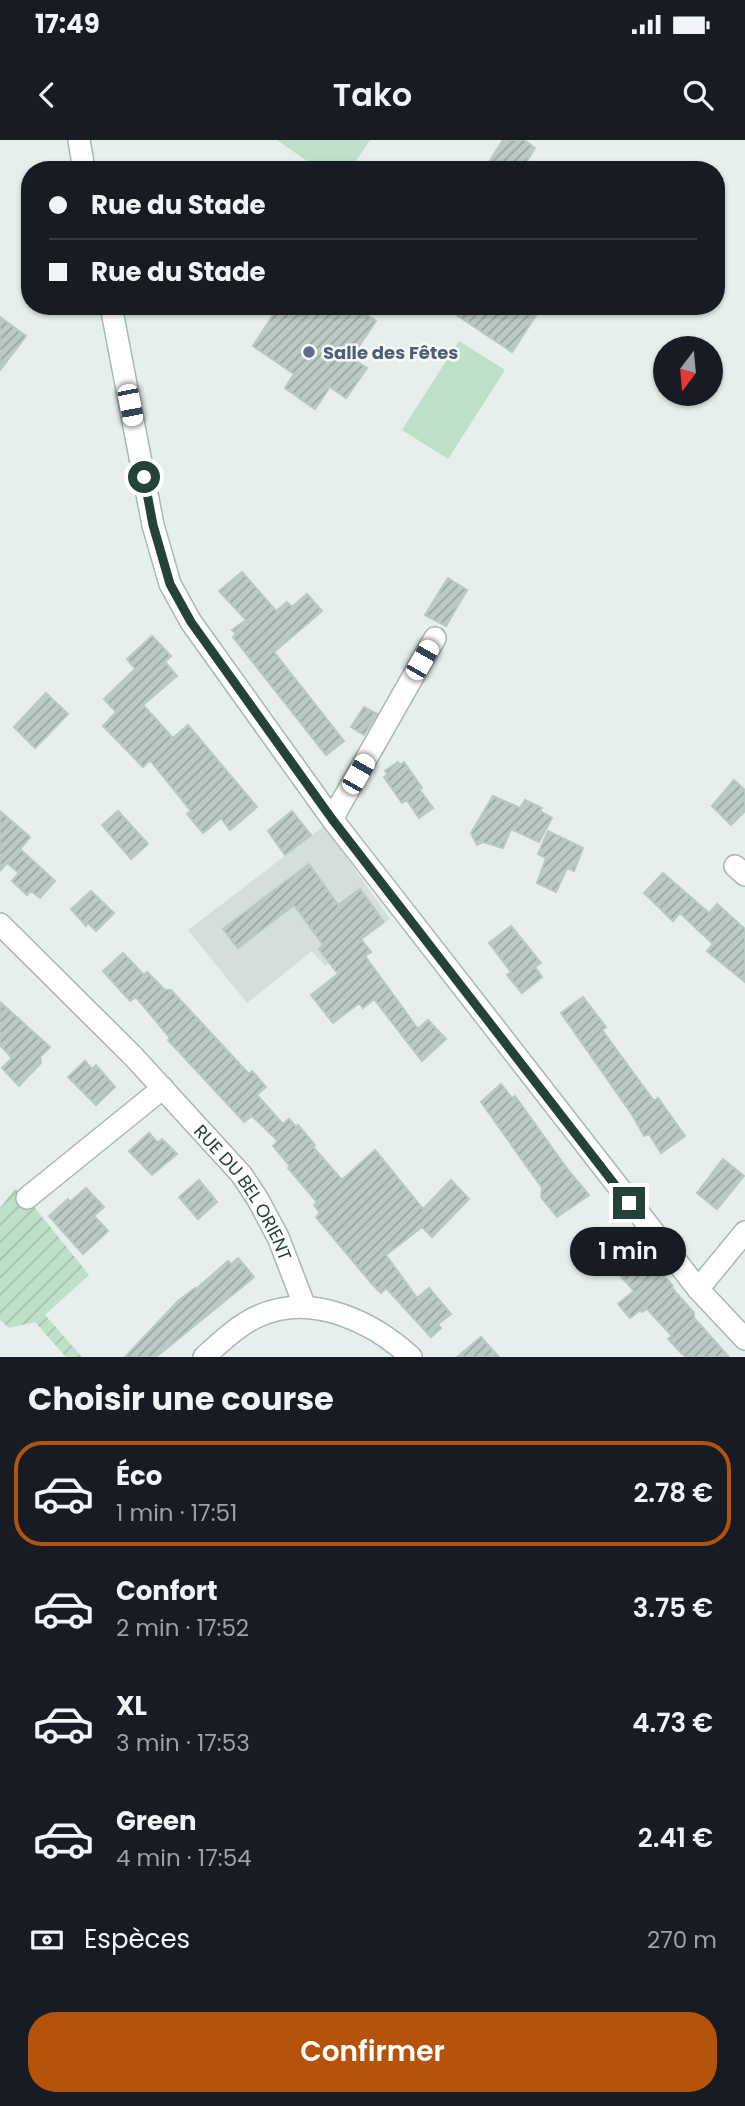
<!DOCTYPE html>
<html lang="fr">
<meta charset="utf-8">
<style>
body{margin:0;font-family:Poppins,sans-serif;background:#20242c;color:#f1f3f6;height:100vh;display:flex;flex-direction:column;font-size:26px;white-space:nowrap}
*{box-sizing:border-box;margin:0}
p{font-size:23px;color:#9ea1a6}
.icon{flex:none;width:38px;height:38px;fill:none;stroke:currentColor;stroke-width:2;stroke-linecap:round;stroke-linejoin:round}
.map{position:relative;height:1217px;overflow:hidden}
.side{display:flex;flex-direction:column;background:#171b24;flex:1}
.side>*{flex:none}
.guide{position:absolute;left:21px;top:21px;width:704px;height:154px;border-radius:28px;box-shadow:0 2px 5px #0004;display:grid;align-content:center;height:154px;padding:0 28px;background:#171b24}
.needle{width:46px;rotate:196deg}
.buttons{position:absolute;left:653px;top:196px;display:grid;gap:14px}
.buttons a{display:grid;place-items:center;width:70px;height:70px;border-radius:50%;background:#171b24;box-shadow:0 2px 5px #0004;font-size:35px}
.end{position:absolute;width:32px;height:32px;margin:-16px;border:9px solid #24423a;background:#fff;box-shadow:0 0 0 4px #fff}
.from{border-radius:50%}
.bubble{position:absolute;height:49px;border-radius:24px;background:#171b24;box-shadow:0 2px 5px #0004;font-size:23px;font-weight:600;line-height:49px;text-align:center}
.car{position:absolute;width:21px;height:42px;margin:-21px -10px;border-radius:9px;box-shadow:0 0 5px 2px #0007;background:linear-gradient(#fff 24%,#345 0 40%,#fff 0 76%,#345 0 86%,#fff 0)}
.guide b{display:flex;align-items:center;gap:24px;height:66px;font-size:26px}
.guide b+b{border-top:2px solid #363941}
.guide i{width:18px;height:18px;background:#f1f3f6}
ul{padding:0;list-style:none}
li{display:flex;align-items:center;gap:21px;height:105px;margin:0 14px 10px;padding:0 14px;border:4px solid transparent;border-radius:28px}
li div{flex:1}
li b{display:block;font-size:26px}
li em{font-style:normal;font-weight:600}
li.current{border-color:#b45309}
li>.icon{width:63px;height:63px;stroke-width:1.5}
h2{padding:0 28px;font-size:32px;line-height:84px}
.pay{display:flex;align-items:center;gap:18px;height:77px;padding:0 28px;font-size:26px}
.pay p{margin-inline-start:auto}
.button{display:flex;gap:14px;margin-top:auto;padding:14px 28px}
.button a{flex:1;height:80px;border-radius:28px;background:#b45309;color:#fff;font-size:28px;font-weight:600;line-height:80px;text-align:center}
.status{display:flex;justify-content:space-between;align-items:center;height:49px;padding:0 35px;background:#171b24;direction:ltr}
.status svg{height:19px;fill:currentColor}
header{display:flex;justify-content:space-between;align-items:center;height:91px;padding:0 28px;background:#171b24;font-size:32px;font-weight:600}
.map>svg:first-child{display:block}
.built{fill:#d4dfda}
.garden{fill:url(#garden-furrows)}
.pitch{fill:#bfe0c8}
.building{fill:url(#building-hatch);stroke:#b8c9c2;stroke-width:2}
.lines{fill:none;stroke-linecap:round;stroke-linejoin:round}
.street-casing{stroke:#a8b8b2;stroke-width:24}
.secondary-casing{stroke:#a4bbb3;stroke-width:24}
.street{stroke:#fff;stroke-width:21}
.secondary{stroke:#fff;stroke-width:21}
.route{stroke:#24423a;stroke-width:9}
.service-dot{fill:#5c6f8a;stroke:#f7fbf9;stroke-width:2.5}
.labels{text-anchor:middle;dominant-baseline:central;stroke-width:5;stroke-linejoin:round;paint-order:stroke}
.service-label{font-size:18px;font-weight:bold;fill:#4e5e75;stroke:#f7fbf9;text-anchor:start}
.street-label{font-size:18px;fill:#24423a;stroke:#f7fbf9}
</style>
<div class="status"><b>17:49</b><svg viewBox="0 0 49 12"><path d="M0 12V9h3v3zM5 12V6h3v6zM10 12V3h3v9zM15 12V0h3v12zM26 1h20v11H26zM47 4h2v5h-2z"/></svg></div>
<header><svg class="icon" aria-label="back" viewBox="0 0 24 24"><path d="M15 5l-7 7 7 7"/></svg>Tako<svg class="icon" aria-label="search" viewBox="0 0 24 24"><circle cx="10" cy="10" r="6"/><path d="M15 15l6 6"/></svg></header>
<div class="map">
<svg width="745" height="1217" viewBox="0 0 745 1217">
<defs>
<pattern id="garden-furrows" width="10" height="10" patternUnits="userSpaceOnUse" patternTransform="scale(1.75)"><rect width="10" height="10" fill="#bfe0c8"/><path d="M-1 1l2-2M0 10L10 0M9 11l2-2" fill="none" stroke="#a4c1ad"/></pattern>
<pattern id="building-hatch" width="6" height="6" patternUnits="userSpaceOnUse" patternTransform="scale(1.75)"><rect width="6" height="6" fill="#bbcac4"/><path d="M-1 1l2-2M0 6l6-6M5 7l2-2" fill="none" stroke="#98a6a0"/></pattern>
</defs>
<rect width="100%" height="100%" fill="#e6efeb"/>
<path class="built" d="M324,686L390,779L325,826L312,811L247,863L188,790Z"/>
<path class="garden" d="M15,1049L27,1058L89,1135L45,1175L82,1217H66L35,1182L9,1188L0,1180V1068Z"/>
<path class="pitch" d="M277,0H370L350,30H320Z
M459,201L505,230L448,319L402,290Z"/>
<path class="building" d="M503,0H524L535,8L521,30H484Z
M279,166H353L376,181L351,218L367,228L346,258L330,247L315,269L285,248L294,234L253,206Z
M443,166H542L512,212Z
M0,177L26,196L0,230Z
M242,432L276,471L287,462L292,467L307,454L322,471L274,512L344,601L326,615L233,497L236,494L232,490L246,480L219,451Z
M448,438L467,450L446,486L425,475Z
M152,496L171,516L165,522L177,536L143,565L173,598L188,585L257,667L230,690L221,678L203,693L187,674L191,671L150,620L143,627L103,586L116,572L104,559L135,529L127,519Z
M46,553L68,574L35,608L14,587Z
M364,567L377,574L364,595L351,587Z
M398,622L400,625L404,622L422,648L419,649L433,668L419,678L407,660L402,663L384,637L388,634L385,631Z
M734,640L745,650V671L731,685L712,666Z
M493,656L520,668L525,660L542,668L540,671L552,678L539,702L511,689L503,708L483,702L477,705L471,693Z
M0,671L30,697L20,709L55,741L40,758L31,751L27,755L12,741L19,733L7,723L0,731Z
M118,671L148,704L131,719L102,685Z
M292,671L311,695L285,715L268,691Z
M548,691L583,708L574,731L567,728L556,752L537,743L546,718L538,714Z
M309,724L338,765L360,749L384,782L361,799L371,812L365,816L418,889L428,880L446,899L422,921L374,859L363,868L359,863L333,883L311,855L338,834L319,809L323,805L294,765L238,808L223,789Z
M663,733L709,773L717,764L745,789V842L707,811L713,804L680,773L673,781L644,753Z
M91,751L114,773L96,791L88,783L86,786L71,769Z
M511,786L541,823L535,827L542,837L522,853L507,835L511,832L489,803Z
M123,813L144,835L147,832L165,850H171L249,934L252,931L266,947L257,955L283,984L289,979L296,987L298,985L315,1005L313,1007L342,1040L375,1010L423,1069L451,1040L469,1059L432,1097L422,1087L386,1115L417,1158L429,1148L451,1174L438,1184L441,1188L431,1197L386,1148L381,1153L372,1144L316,1077L320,1073L314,1065L317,1062L288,1028L290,1026L273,1006L278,1001L252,976L244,982L168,900L170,898L136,857L130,861L103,831Z
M583,857L606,887L602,890L654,961L658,958L685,996L661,1013L649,994L644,996L633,976L561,873Z
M0,862L50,907L40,917L41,923L19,946L2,928L12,918L0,905Z
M85,921L92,929L96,925L115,947L96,965L68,937Z
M501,944L512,958L515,956L568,1030L589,1055L557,1077L541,1057L542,1048L481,962Z
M149,993L158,1003L162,999L177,1014L152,1035L129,1011Z
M723,1019L744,1036L717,1069L697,1053Z
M199,1040L217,1062L198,1079L179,1057Z
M86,1048L104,1067L94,1076L108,1091L83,1114L49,1076L68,1059L70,1062Z
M638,1106L673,1146L672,1148L694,1173V1178L729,1217H685L668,1199L672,1196L647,1169L642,1172L640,1170L630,1178L618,1164L634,1151L617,1132L626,1124L622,1119Z
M238,1118L254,1137L156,1217H125L178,1161L195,1148L196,1149L228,1121L231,1124Z
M481,1197L499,1217H457Z"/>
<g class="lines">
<defs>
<g id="street">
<path d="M332,679L435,498"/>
<path d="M735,726L745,735"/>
<path id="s1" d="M0,784L133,916L241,1034L257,1058L278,1097L305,1167"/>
<path d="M27,1058L163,948"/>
<path d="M698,1149L745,1092"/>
<path d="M204,1217C221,1202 239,1184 261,1175C313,1153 373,1182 411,1217"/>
</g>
<path id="secondary" d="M79,0L84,30
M111,166L153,385L170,444L191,482L332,679L698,1149L745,1199"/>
</defs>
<use href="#street" class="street-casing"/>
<use href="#secondary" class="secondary-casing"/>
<use href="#street" class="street"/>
<use href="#secondary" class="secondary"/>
</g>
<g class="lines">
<path class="route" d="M144,337L153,385L170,444L191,482L332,679L629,1063"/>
</g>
<circle class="service-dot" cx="309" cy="212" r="7"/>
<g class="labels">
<g class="service-label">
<text x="323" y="212">Salle des Fêtes</text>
</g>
<g class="street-label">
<text stroke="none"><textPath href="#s1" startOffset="364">RUE DU BEL ORIENT</textPath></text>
</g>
</g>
</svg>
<div class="buttons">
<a><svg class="needle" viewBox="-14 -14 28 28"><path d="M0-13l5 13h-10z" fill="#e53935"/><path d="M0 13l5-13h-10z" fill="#9ea1a6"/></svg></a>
</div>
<i class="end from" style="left:144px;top:337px"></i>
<i class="end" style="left:629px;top:1063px"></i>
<div class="bubble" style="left:570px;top:1087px;width:116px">1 min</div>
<i class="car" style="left:130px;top:265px;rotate:169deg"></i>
<i class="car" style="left:422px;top:520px;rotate:30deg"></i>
<i class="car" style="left:358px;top:634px;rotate:30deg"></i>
<div class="guide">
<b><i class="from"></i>Rue du Stade</b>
<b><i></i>Rue du Stade</b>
</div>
</div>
<section class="side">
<h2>Choisir une course</h2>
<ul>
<li class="current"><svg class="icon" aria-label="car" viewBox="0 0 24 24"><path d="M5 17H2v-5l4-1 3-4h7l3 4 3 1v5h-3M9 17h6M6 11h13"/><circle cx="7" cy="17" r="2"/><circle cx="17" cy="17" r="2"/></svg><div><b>Éco</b><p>1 min · 17:51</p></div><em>2.78 €</em></li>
<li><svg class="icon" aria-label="car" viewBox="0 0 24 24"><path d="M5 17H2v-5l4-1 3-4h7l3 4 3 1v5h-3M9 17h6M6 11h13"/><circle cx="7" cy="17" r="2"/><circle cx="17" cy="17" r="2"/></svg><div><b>Confort</b><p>2 min · 17:52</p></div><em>3.75 €</em></li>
<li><svg class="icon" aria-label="car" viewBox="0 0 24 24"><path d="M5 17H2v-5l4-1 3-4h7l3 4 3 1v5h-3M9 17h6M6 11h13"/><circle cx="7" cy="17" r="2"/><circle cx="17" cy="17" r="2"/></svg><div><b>XL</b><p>3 min · 17:53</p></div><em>4.73 €</em></li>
<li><svg class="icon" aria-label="car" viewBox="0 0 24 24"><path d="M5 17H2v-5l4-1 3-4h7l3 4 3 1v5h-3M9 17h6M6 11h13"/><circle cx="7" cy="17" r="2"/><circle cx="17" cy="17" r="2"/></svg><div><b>Green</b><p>4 min · 17:54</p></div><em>2.41 €</em></li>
</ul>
<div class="pay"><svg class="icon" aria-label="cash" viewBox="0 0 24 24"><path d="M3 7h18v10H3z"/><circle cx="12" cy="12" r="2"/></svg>Espèces<p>270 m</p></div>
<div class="button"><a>Confirmer</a></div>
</section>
